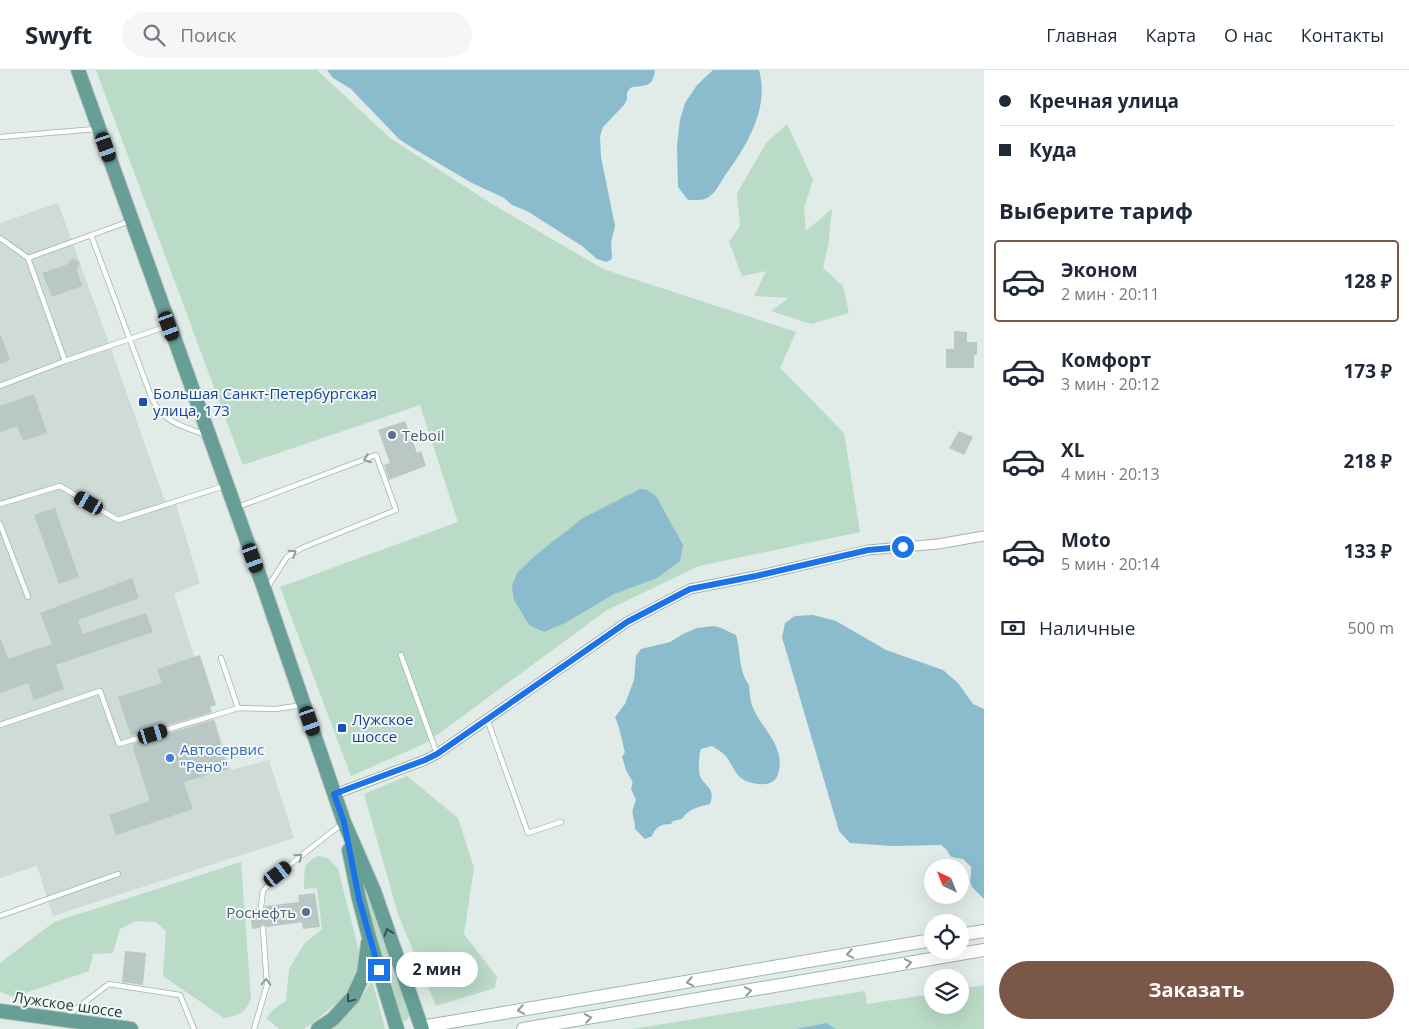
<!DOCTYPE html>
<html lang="ru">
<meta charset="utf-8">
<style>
body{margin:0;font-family:"Open Sans",sans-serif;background:#f6f6f7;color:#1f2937;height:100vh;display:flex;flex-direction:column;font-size:19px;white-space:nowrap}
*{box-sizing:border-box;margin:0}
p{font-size:16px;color:#747a83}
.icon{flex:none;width:28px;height:28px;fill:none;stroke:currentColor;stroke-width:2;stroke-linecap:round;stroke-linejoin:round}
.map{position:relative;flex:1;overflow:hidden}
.sheet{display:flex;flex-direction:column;background:#fff;width:425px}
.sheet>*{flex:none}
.banner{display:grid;align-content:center;height:110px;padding:0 15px;background:#fff}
.needle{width:32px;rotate:317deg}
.tools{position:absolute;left:924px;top:789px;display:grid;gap:10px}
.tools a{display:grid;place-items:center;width:45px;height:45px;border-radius:50%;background:#fff;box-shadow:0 5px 20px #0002;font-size:25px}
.end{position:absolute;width:22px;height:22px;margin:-11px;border:6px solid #1a73e8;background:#fff;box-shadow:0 0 0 2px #fff}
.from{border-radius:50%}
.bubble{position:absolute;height:35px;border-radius:18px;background:#fff;box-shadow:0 5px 20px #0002;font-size:16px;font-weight:700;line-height:35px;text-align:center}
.car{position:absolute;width:15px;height:30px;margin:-15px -8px;border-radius:6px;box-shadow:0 0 4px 1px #0007;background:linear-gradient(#222 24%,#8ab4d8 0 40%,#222 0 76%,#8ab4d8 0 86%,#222 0)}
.banner b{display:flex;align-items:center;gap:18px;height:48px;font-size:19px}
.banner b+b{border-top:1px solid #e0e1e3}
.banner i{width:12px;height:12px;background:#1f2937}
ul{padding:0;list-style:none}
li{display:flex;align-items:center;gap:15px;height:82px;margin:0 10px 8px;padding:0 5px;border:2px solid transparent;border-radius:5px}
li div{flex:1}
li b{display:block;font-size:19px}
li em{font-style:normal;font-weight:700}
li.on{border-color:#7b5748}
li>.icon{width:45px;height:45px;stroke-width:1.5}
h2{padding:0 15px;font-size:22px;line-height:60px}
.pay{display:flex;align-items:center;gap:12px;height:55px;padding:0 15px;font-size:19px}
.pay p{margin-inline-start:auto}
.action{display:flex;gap:10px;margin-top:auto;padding:10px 15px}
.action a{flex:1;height:58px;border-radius:30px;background:#7b5748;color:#fff;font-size:20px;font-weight:700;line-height:58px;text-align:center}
header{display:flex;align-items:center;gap:30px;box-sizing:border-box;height:70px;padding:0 25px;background:#fff;border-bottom:1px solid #e0e1e3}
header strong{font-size:24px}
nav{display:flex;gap:28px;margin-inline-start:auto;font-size:18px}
.search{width:350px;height:45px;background:#f6f6f7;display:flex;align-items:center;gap:12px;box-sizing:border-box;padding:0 18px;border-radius:28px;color:#747a83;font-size:19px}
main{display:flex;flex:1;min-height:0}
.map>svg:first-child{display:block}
.built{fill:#cfdbd7}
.green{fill:#badbc7}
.water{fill:#8abcce}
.building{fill:#b9c8c4}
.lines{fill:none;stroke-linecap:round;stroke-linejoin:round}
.lane-casing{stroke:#a4b3af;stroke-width:6}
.street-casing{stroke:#a4b3af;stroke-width:11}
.secondary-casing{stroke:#a0b6b1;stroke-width:14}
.primary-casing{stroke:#c1c8c7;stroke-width:16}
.lane{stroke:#fff;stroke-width:4.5}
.street{stroke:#fff;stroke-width:9}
.secondary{stroke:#fff;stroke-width:12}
.primary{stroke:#679f97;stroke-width:14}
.oneway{stroke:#909d9b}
.oneway2{stroke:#33544f}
.route{stroke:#1a73e8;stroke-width:6}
.transit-dot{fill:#1a4fb4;stroke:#f1f8f5;stroke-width:2}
.service-dot{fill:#5c6f8a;stroke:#f1f8f5;stroke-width:2}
.shop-dot{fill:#3f7fe0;stroke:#f1f8f5;stroke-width:2}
.labels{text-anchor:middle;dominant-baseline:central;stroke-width:4;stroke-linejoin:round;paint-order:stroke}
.transit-label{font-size:15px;fill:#164399;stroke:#f1f8f5;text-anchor:start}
.service-label{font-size:15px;fill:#4e5e75;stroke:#f1f8f5;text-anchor:start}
.shop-label{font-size:15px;fill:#366cbe;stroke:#f1f8f5;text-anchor:start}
.street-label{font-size:15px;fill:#223b37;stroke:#f1f8f5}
</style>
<header>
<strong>Swyft</strong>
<div class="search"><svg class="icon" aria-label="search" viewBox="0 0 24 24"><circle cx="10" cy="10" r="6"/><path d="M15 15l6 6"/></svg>Поиск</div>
<nav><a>Главная</a><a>Карта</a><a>О нас</a><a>Контакты</a></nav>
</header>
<main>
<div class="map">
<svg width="984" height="959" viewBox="0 0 984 959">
<rect width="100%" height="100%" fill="#e1ebe7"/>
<path class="built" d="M58,133L114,287L167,437L176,435L200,513L174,524L231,700L269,690L294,768L53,846L37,796L0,808V153Z"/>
<path class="green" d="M96,0H317L390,68L492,134L603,199L796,262L780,298L844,363L860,462L699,496L607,540L426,673L351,706L280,517L458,452L420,335L243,395Z
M787,54L813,110L804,138L806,161L832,139L828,176L823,198L843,216L849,243L811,254L771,241L789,228L754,226L766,201L742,206L729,172L740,156L737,123L767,72Z
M407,706L458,748L474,798L464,864L497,907L495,918L436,936L398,844L364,724Z
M319,786L329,789L338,799L360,885L359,898L348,921L340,930L313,953L303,959H279L266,948L273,940L286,931L289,899L304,874L322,859L317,818L304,819C305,802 301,793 319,786Z
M241,792L251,929C244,944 240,945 224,948L163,906L166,861L155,852L136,851L120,859L113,883L93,884L89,901L14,927L2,923L0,920V893L54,852Z
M361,807L380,855L410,944L406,951L399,948L372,858Z
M372,910L385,959H332C350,946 361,929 372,910Z
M984,915V959H632L865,921L867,934L932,924V935H960V919Z"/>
<path class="water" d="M327,0H655C653,19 644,14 630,18L627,23V29L624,35L603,57L600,66L601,87L615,156L611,172L612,187L611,190L606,192L597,189L582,176L527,141L512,135L504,128L472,113L411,77L399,69L351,19L333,8Z
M713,0H759C770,39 746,77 724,107C720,113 716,122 710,126C704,131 696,130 688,130L678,117L677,76L680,50L685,33L697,15Z
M640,419L647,420L656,426L667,446L683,475L680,491L657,508L614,524L565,553L544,562L529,555L514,530L512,516L517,503L537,484L583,448Z
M813,545L836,551L886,580L943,600L958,613L973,634L984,639V829L972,817L970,811L971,805V797L963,789L951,787L946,779L941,775L892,776L850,773L839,761L782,567L785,553L795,546Z
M714,556L721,558L736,565C740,578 739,593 744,606C745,610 748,612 749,616C750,623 750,631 753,638C762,659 784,675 779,700C778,705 776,710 772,712C765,716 753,714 746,711C735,706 734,697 727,688C724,683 717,679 712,676L701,679C699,684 698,701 700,706C705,717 716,718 710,734C699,737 689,738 682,749L673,751L671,754C660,754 656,757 652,766L645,769L635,759C635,744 629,747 636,730L631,719C634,710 632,711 628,704C625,699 624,692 622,687L625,682C622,671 620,658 615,647L625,634L634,610L636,586L641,579L670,572L683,564L697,558Z
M826,953L836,959H796Z"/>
<path class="building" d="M72,188L80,192L77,199L82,216L52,227L42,203L68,194Z
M954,261L967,262V272H977V285H974V298H946V279H954Z
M0,265H1L10,290L0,294Z
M34,324L47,363L23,371L17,356L0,362V336Z
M405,351L417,383L421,381L426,396L389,410L384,395L390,393L378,360Z
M959,361L973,367L964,385L949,378Z
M55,438L79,507L59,514L34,445Z
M132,508L139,528L78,550L83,564L146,543L153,562L56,595L64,619L34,630L28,613L0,623V569H1L8,589L52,574L40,543Z
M200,585L216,635L210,637L211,642L131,666L118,627L162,613L157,599Z
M214,650L228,699L184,712L193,739L116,765L109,745L150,731L133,678H134L133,674Z
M315,823L320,857L303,859L302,852L267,857L265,855L262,854L259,858L252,859L250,838H257L258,840L261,841L264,840L265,836L299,832L298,825Z
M125,881L146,883L143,915L122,912Z"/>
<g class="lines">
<defs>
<path id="lane" d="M0,67L96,59
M91,165L152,329C166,354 180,355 206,365
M0,168L28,188L65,291
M28,188L130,151
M0,316L65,291L168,256
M0,434L60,416L118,450L224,416
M238,437L376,385L396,440L302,478L287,487L267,518
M0,454L28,527
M401,585L437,684
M221,588L238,638
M487,649L528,763L561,752
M0,655L100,621L119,674L222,643L238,638L276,639L303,635
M261,837L263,821L278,804L343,753
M0,846L118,804
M65,947L109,914L180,925L194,959
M254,959L267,915L263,858"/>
<path id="street" d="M335,724L425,690L437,684L627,552L690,519L756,506L868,480L938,474L984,466"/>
<path id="secondary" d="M960,865L984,861
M421,957L932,870
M523,959L984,880"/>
<path id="primary" d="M78,0L265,521L344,752L374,821L422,959
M349,780L359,829L369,867L397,959
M0,941L131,959
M318,959L333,949L353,927L364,903L368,873"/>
</defs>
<use href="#lane" class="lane-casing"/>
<use href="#street" class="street-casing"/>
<use href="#secondary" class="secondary-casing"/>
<use href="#primary" class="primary-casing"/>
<use href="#lane" class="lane"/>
<use href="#street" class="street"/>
<use href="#secondary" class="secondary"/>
<use href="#primary" class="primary"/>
</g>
<defs><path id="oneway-chevron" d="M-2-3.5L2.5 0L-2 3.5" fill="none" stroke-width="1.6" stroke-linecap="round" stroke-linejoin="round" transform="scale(1.25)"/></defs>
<g class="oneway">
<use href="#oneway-chevron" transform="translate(367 389) rotate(159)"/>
<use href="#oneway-chevron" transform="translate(293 483) rotate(-33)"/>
<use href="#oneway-chevron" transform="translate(299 787) rotate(-38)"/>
<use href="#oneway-chevron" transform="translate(850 884) rotate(170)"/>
<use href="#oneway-chevron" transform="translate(908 893) rotate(-10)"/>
<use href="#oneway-chevron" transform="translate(266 912) rotate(-88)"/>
<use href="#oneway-chevron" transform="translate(690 912) rotate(170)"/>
<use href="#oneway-chevron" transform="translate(748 921) rotate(-10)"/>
<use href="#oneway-chevron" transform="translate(521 940) rotate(170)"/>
<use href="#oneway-chevron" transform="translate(588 948) rotate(-10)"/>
</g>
<g class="oneway2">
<use href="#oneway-chevron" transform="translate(388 862) rotate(-109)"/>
<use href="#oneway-chevron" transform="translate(350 929) rotate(127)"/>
</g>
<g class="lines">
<path class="route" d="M379,900L359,829L344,752L334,724L425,690L437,684L627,552L690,519L756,506L868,480L903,477"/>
</g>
<g class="transit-dot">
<rect x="138" y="327" width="10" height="10" rx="2.5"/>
<rect x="337" y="653" width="10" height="10" rx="2.5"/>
</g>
<g class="service-dot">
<circle cx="392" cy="365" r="5"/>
<circle cx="306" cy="842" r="5"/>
</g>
<circle class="shop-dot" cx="170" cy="688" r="5"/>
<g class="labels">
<g class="transit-label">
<text x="153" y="323">Большая Санкт-Петербургская<tspan x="153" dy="17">улица, 173</tspan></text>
<text x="352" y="649">Лужское<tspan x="352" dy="17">шоссе</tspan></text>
</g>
<g class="service-label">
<text x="402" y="365">Teboil</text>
<text x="296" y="842" text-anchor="end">Роснефть</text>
</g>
<g class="shop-label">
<text x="180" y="679">Автосервис<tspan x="180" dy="17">"Рено"</tspan></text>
</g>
<g class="street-label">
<text transform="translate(68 934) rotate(8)">Лужское шоссе</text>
</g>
</g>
</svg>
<div class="tools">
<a><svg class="needle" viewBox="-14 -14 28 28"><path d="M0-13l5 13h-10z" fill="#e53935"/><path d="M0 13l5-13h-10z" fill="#747a83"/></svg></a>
<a><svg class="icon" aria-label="locate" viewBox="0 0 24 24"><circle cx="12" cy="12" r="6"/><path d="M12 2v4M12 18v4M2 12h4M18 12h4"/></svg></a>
<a><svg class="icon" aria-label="layers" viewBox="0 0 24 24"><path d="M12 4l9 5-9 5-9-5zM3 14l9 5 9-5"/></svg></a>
</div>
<i class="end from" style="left:903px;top:477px"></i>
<i class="end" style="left:379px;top:900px"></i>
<div class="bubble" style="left:396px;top:882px;width:82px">2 мин</div>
<i class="car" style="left:106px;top:77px;rotate:161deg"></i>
<i class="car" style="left:169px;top:256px;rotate:160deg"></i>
<i class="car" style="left:89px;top:433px;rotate:300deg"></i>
<i class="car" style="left:253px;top:488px;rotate:160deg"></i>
<i class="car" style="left:310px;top:651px;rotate:161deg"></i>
<i class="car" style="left:153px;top:664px;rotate:73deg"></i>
<i class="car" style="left:278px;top:804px;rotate:52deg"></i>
</div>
<section class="sheet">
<div class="banner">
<b><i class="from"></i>Кречная улица</b>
<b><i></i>Куда</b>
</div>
<h2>Выберите тариф</h2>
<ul>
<li class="on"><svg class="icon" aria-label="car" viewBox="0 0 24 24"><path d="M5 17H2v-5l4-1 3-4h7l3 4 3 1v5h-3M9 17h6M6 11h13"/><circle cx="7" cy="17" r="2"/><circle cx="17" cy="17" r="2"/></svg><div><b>Эконом</b><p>2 мин · 20:11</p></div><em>128 ₽</em></li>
<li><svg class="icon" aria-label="car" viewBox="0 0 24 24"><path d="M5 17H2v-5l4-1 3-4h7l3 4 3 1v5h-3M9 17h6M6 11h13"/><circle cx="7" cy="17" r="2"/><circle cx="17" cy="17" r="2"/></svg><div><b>Комфорт</b><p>3 мин · 20:12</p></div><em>173 ₽</em></li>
<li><svg class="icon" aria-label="car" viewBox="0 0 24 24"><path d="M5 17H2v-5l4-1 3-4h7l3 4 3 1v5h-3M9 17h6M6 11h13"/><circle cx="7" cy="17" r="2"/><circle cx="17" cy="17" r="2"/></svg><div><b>XL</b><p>4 мин · 20:13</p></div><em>218 ₽</em></li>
<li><svg class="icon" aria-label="car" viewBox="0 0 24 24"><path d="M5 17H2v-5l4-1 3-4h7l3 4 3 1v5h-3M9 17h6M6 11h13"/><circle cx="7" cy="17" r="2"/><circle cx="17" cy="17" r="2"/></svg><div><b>Moto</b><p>5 мин · 20:14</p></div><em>133 ₽</em></li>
</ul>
<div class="pay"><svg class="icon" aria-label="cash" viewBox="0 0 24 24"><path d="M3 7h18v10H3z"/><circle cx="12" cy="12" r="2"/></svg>Наличные<p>500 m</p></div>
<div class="action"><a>Заказать</a></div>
</section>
</main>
